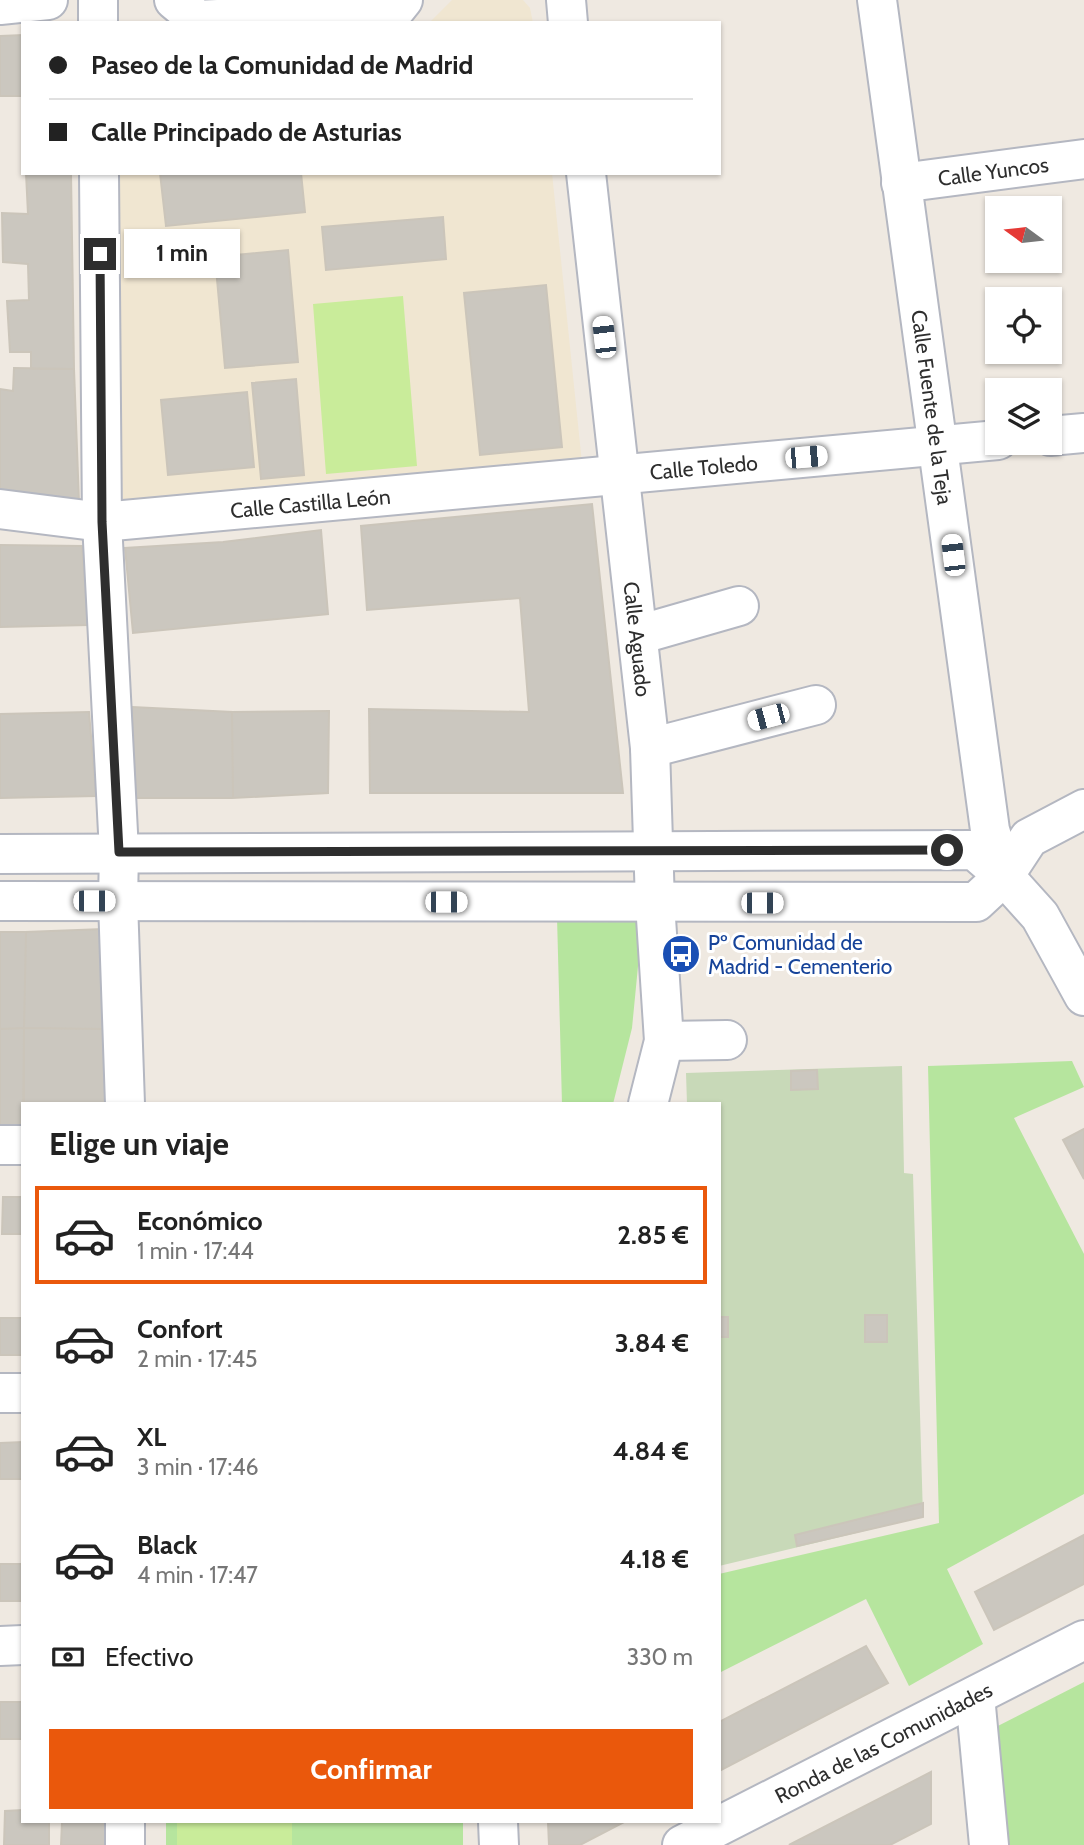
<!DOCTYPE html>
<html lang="es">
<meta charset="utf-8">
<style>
body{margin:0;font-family:Cabin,sans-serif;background:#f6f6f6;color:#222;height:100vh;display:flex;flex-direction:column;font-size:26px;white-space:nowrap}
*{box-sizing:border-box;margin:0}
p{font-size:23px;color:#767676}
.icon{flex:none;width:38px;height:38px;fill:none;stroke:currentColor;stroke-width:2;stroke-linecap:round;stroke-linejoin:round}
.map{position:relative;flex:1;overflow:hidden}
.panel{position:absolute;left:21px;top:1102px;width:700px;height:721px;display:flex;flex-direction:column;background:#fff;border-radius:0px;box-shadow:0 2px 5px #0004}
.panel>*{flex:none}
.guide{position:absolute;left:21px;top:21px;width:700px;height:154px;border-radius:0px;box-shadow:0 2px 5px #0004;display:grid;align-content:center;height:154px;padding:0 28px;background:#fff}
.needle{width:46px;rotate:285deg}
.buttons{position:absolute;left:985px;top:196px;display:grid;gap:14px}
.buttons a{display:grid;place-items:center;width:77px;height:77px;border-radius:0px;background:#fff;box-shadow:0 2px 5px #0004;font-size:35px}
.end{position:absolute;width:32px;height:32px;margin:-16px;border:9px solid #2e2e2e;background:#fff;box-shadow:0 0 0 4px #fff}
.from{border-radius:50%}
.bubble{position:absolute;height:49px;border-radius:0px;background:#fff;box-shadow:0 2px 5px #0004;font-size:23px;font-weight:700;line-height:49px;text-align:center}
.car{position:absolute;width:21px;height:42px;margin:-21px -10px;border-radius:9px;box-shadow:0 0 5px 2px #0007;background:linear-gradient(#fff 24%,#345 0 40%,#fff 0 76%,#345 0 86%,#fff 0)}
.guide b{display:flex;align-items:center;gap:24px;height:66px;font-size:26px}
.guide b+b{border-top:2px solid #e0e0e0}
.guide i{width:18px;height:18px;background:#222}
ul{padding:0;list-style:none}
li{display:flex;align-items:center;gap:21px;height:98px;margin:0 14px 10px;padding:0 14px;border:4px solid transparent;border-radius:0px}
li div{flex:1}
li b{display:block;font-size:26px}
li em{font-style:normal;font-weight:700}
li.current{border-color:#ea580c}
li>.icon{width:63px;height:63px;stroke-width:1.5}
h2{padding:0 28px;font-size:32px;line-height:84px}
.pay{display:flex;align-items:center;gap:18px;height:77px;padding:0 28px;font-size:26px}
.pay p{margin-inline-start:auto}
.button{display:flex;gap:14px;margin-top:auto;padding:14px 28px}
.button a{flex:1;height:80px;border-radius:0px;background:#ea580c;color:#fff;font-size:28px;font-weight:700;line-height:80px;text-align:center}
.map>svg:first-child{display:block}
.education{fill:#f0e6d1}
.green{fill:#b6e59e}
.cemetery{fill:#c8d9b8}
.pitch{fill:#c9ec9a}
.building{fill:#cbc7bf;stroke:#cbc5ba;stroke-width:2}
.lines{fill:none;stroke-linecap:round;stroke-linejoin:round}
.minor-casing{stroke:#b4b7c1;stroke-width:42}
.minor{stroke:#fff;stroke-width:38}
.route{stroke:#2e2e2e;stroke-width:9}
.labels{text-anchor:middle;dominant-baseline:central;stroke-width:6;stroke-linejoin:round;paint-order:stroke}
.street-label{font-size:21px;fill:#2e2e2e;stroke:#fff}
.transit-label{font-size:21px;fill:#164399;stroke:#fff;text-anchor:start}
</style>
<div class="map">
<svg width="1084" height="1845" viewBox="0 0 1084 1845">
<rect width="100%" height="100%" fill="#efe9e1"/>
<path class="education" d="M452,0H523L530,8L533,23H429Z
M114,173H552L582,463L123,509Z"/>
<path class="green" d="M643,915L632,1028L613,1104H562L557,917Z
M1072,1061L1084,1087L1014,1118L1084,1254V1494L947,1569L983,1644L909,1686L866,1599L719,1673V1574L939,1523L928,1066Z
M1084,1682V1845H997L988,1731Z
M166,1822H463V1845H166Z"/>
<path class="cemetery" d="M902,1066L904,1173L913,1174L923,1517L719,1566V1104H687L686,1073Z"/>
<path class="pitch" d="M403,296L417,466L326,474L313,304Z
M177,1822H292V1845H177Z"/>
<path class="building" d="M23,35V96H0V36Z
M26,173H71L74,369H31V352H10L7,301L29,300L28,264L3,262L2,213L28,214Z
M160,173H301L305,212L166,226Z
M443,217L446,259L326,270L322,227Z
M288,250L298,362L225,368L215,257Z
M546,285L562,447L480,455L464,293Z
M14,368L74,369L79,502L0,490V389L13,391Z
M296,379L304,475L261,479L252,383Z
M247,392L254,467L168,475L161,400Z
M592,504L623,793H370L369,709L529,712L520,598L367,610L361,526Z
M321,530L328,614L133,633L125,548L223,542Z
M0,545L82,546L88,625L0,627Z
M132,707L232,712L233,798H136Z
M329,711L328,793L233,798L232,712Z
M89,712L96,796L0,798V714Z
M103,929L104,1029L24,1028L26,932Z
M0,932H26L24,1028L0,1029Z
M24,1028L104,1029L108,1104H24Z
M24,1028L23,1126L0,1127V1029Z
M817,1070L818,1089L791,1090V1071Z
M1084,1129V1179L1063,1140Z
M3,1197H23V1234H2Z
M865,1315H887V1342H865Z
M719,1317H728V1337H719Z
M0,1318H23V1355H0Z
M23,1442V1479H0V1443Z
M923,1503V1517L797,1546L795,1535Z
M1084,1535V1584L994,1630L975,1592Z
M0,1564H23V1601H0Z
M866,1646L888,1683L719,1771V1722Z
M0,1702H23V1739H0Z
M931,1772V1824L890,1845H789Z
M23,1810V1822H49V1845H4L5,1811Z
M62,1822H106V1845H61Z
M548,1822H624L580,1845H549Z"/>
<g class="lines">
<defs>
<g id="minor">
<path d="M98,0V23"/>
<path d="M174,0L198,20L395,10L403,0"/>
<path d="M566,0L568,23"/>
<path id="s1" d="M877,0L990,830L1004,876L1040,916L1084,996"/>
<path d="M0,5L48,0"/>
<path d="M99,173L102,522L119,852L118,901L125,1104"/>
<path id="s2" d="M586,173L650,748L655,903L664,1041L648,1104"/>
<path id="s3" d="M901,183L1084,159"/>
<path d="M1050,436L1084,433"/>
<path id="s4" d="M0,509L102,522L998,440"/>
<path d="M638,635L739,606"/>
<path d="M650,748L816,705"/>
<path d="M0,854L974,850L1004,876L976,902L0,901"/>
<path d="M1004,876L1029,838L1084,809"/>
<path d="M664,1041L727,1040"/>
<path d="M0,1145H23"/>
<path d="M0,1393H23"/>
<path d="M0,1646L23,1645"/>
<path d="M975,1696L989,1845"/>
<path d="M498,1822L499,1845"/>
<path d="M125,1845V1822"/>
<path id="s5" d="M682,1845L1084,1640"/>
</g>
</defs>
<use href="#minor" class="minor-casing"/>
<use href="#minor" class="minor"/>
</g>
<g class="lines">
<path class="route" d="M100,254L102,522L119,852L947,850"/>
</g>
<defs>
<symbol id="bus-disc" viewBox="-11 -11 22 22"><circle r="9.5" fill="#1a4fb4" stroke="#fff"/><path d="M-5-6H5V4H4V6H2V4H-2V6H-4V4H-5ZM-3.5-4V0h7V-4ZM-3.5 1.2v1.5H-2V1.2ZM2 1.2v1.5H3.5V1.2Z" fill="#fff"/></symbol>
</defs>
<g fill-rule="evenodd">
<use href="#bus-disc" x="659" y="932" width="44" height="44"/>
</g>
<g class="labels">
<g class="street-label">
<text stroke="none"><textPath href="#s3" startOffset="93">Calle Yuncos</textPath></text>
<text stroke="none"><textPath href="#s1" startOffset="411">Calle Fuente de la Teja</textPath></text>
<text stroke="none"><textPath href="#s4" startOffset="707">Calle Toledo</textPath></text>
<text stroke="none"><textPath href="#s4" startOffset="312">Calle Castilla León</textPath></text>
<text stroke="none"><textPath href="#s2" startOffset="469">Calle Aguado</textPath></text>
<text stroke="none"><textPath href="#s5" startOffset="226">Ronda de las Comunidades</textPath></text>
</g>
<g class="transit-label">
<text x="708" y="942">Pº Comunidad de<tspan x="708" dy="24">Madrid - Cementerio</tspan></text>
</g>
</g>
</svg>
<div class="buttons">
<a><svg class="needle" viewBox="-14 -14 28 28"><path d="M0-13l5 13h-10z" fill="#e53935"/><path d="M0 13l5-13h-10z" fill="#767676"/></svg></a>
<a><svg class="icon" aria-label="locate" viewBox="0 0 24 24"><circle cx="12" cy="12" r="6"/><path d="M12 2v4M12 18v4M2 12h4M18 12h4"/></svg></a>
<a><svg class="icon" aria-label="layers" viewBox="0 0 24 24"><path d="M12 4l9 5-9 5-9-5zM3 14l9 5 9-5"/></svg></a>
</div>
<i class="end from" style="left:947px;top:850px"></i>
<i class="end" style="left:100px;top:254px"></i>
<div class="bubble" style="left:124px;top:229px;width:116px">1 min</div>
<i class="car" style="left:604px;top:337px;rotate:353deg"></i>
<i class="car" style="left:806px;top:457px;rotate:85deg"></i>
<i class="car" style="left:953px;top:555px;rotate:353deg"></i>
<i class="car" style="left:768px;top:717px;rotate:255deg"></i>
<i class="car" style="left:94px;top:901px;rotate:90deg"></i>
<i class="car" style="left:446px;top:902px;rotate:90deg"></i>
<i class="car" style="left:762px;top:903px;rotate:90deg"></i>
<div class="guide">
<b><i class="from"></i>Paseo de la Comunidad de Madrid</b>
<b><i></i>Calle Principado de Asturias</b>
</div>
<section class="panel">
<h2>Elige un viaje</h2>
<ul>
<li class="current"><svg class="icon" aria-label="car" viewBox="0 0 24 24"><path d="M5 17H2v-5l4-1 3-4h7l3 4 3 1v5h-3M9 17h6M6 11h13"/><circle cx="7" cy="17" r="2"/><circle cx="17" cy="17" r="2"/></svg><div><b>Económico</b><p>1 min · 17:44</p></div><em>2.85 €</em></li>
<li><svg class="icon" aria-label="car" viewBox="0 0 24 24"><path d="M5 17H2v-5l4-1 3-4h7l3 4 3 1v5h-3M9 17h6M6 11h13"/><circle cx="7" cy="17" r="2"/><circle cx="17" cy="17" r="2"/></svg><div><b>Confort</b><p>2 min · 17:45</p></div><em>3.84 €</em></li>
<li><svg class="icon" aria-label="car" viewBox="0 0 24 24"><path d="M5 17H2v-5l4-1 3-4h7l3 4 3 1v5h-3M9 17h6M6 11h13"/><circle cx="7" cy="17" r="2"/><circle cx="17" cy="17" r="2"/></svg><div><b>XL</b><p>3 min · 17:46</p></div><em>4.84 €</em></li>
<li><svg class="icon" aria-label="car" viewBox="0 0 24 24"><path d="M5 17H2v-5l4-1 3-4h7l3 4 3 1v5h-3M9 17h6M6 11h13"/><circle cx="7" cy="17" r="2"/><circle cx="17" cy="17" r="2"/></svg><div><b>Black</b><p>4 min · 17:47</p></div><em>4.18 €</em></li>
</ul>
<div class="pay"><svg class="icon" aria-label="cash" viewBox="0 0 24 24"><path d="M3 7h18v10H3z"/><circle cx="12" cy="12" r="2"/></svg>Efectivo<p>330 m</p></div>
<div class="button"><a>Confirmar</a></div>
</section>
</div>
